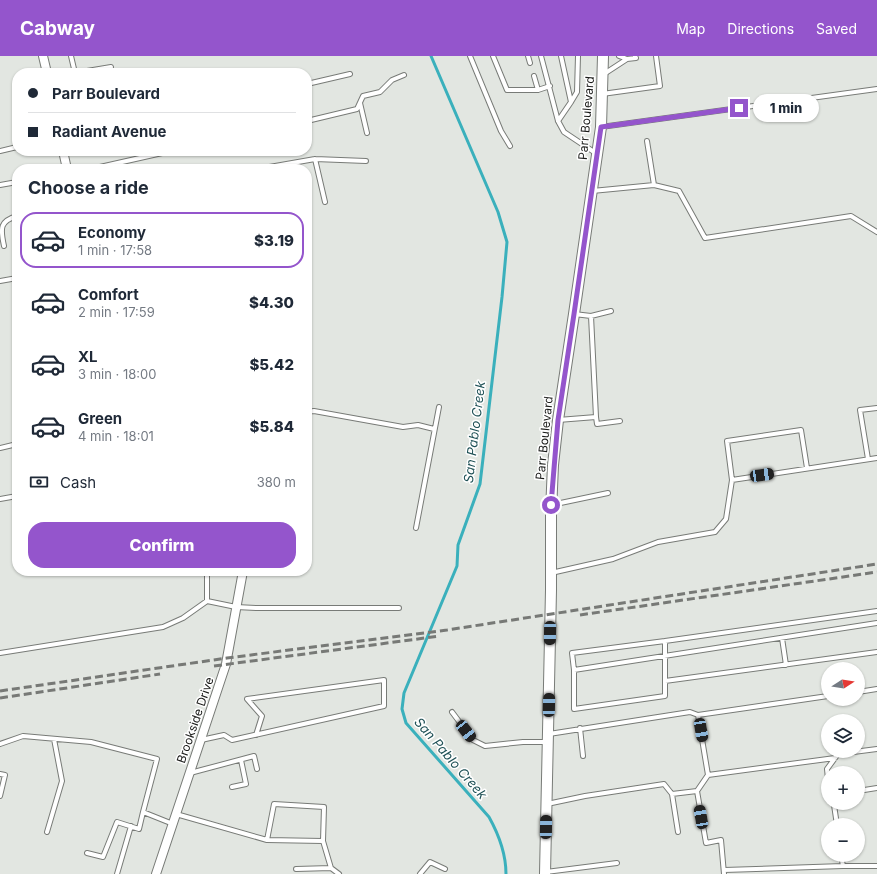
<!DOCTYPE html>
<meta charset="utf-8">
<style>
body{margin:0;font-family:Inter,sans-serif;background:#f6f6f7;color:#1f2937;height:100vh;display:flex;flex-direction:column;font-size:15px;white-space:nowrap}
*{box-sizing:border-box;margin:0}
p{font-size:13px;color:#747a83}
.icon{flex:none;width:22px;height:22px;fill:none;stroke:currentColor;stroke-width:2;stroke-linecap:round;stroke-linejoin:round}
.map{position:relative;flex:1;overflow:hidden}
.drawer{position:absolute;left:12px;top:108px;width:300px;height:412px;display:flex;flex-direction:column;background:#fff;border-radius:16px;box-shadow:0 1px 3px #0004}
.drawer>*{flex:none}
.banner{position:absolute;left:12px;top:12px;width:300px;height:88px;border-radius:16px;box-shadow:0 1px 3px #0004;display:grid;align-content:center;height:88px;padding:0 16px;background:#fff}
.needle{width:26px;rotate:78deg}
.controls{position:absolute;left:821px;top:606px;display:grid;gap:8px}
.controls a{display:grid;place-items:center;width:44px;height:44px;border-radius:50%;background:#fff;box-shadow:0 1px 3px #0004;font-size:20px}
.end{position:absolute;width:18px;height:18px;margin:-9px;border:5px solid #9455cc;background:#fff;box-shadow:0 0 0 2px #fff}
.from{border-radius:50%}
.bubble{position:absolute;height:28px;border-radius:14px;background:#fff;box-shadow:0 1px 3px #0004;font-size:13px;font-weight:800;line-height:28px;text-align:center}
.car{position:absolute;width:12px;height:24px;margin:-12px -6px;border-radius:5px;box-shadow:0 0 3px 1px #0007;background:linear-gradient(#222 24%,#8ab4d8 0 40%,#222 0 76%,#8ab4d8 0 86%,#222 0)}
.banner b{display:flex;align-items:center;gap:14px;height:38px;font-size:15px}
.banner b+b{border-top:1px solid #e0e1e3}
.banner i{width:10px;height:10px;background:#1f2937}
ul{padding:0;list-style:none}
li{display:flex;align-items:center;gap:12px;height:56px;margin:0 8px 6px;padding:0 8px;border:2px solid transparent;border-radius:16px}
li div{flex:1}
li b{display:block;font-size:15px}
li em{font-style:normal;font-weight:800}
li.on{border-color:#9455cc}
li>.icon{width:36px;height:36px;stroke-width:1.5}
h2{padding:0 16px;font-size:18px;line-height:48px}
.pay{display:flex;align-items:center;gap:10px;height:44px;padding:0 16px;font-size:15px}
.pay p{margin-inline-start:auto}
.primary-button{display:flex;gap:8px;margin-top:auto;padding:8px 16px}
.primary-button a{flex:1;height:46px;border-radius:16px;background:#9455cc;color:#fff;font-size:16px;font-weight:800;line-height:46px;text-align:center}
header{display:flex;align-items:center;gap:24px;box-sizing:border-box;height:56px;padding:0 20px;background:#9455cc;color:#fff}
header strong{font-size:19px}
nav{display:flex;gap:22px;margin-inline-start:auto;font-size:14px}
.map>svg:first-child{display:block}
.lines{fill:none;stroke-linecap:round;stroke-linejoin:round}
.stream{stroke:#3ab0bc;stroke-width:3}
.service-casing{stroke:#787b77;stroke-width:6}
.minor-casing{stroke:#787b77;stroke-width:10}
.tertiary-casing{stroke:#787b77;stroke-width:12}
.service{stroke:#fff;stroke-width:4}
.minor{stroke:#fff;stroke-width:8}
.tertiary{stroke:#fff;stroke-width:10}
.rail{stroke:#777976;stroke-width:3;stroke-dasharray:8 4;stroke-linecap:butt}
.route{stroke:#9455cc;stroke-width:5}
.labels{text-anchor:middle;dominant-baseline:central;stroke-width:3;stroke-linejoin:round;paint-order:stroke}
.street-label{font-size:12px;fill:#191a18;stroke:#fff}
.water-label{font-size:13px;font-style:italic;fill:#1f5156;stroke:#fff}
</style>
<header>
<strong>Cabway</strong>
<nav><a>Map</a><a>Directions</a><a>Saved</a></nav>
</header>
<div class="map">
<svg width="877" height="818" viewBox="0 0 877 818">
<rect width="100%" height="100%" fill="#e2e6e1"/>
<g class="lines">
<path class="stream" d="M431,0L498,156L507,186L502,241L480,428L458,489L457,510L404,637L402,653L406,667L489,761C499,779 506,797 506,818"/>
<defs>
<path id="service" d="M71,0L75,17
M470,0L501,75L510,90
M493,0L507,34H538L550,30
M528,0L530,7
M541,0L558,65L564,76L597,98
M561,0L571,46
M619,0L627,3L636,2L635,0
M75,17L111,11
M604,18L627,3
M534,20L538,34
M307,28L350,18
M602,38L660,30L656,0
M360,47L367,77
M307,65L357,53L363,40L380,36L392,24L404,19
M558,65L571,46L577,36L578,0
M601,71L877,33
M647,85L654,129
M0,95L17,91
M315,103L325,146
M91,113L171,95
M258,113L315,103L366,105
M0,129L17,126
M592,135L654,129L679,135L705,182L851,160L877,176
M4,190C0,172 0,165 17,160
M0,225L17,222
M574,258L591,260L611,255
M307,356L314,355L403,371L418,369L434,373
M596,361L597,368L620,365
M558,364L596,361L591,260
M0,392L17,388
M868,403L860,354L877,352
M732,424L727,385L801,374L807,412
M0,443L17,440
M551,449L608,437
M416,472L439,351
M551,517L613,503L658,486L715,476L726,463L732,424L877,402
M207,545V515
M782,582L786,609
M665,585L877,555
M0,597L163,571L183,562L207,545L236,551L256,552H399
M574,614L572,597L665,585V640L574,653V614C675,599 776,583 877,567
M665,625L877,596
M858,636L877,633
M452,656L473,684L485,690L523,686H547
M698,659L828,640
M580,672L583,700
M549,678L690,656L698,659L708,719L697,735L706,787L721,784L724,818
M201,684L224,679L232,684L384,650V624L247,643L262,660L256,679
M0,688L23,680L91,686L157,703L143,756
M190,717L254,700L257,713
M0,718L5,719L0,740
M708,719L835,702
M828,723L827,713L838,698L877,693
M232,731L246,728L241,704
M858,735L877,732
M672,738L678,776
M547,748L585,740L664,728L672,738L697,735
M834,749L837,769
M176,758L267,784L323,785L331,812L339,818
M47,776L62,725L54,683
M267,784L274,748L324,751L323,785
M87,797L103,801L117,766L139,773L143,756L173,768
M843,810H877
M296,813L331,812
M724,814L843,810L841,799
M546,816L617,807
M117,818L131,770
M420,818L430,806L445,813"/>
<path id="minor" d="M43,0L47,17
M63,95L67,113
M156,818L226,608L243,515"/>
<path id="tertiary" d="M545,818L551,534V456L553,409L558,364L574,258L601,71L603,0"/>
</defs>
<use href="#service" class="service-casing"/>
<use href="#minor" class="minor-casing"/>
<use href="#tertiary" class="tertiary-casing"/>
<use href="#service" class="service"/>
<use href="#minor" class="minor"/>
<use href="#tertiary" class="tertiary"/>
<path class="rail" d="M580,559L877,516
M214,610L440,580
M0,635L227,602L447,574L877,508
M0,642L160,618"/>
</g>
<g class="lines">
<path class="route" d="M551,449L558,364L574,258L601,71L739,52"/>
</g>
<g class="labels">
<g class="street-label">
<text transform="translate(586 62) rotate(-85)">Parr Boulevard</text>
<text transform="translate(544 382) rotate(-84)">Parr Boulevard</text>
<text transform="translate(195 664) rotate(-71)">Brookside Drive</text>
</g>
<g class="water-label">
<text transform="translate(474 376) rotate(-83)">San Pablo Creek</text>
<text transform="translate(451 702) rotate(49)">San Pablo Creek</text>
</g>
</g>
</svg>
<div class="controls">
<a><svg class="needle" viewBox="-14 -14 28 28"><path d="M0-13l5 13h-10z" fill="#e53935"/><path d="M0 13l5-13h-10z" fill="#747a83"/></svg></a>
<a><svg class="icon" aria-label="layers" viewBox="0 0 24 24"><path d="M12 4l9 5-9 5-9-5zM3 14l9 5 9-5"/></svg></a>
<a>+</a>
<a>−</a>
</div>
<i class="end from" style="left:551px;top:449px"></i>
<i class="end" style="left:739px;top:52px"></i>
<div class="bubble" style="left:753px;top:38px;width:66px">1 min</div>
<i class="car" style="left:762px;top:419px;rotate:82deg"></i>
<i class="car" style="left:550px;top:577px;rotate:181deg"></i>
<i class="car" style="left:549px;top:649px;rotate:1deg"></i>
<i class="car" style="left:701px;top:674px;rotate:170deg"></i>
<i class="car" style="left:466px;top:675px;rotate:142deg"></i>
<i class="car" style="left:701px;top:761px;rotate:350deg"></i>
<i class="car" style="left:546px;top:771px;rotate:1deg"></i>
<div class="banner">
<b><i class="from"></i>Parr Boulevard</b>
<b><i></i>Radiant Avenue</b>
</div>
<section class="drawer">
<h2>Choose a ride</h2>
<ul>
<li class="on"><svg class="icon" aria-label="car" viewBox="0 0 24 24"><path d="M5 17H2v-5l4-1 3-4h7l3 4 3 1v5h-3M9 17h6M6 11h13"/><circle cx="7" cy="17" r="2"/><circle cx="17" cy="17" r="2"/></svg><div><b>Economy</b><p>1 min · 17:58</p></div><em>$3.19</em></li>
<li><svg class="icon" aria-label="car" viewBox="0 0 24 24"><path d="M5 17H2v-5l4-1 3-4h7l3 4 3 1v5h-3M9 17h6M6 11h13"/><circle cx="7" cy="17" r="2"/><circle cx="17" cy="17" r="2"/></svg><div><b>Comfort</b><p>2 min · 17:59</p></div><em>$4.30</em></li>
<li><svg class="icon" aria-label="car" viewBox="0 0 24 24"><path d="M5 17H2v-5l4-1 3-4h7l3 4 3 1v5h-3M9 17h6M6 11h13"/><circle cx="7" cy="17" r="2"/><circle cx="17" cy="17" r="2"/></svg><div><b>XL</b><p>3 min · 18:00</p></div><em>$5.42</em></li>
<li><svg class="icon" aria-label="car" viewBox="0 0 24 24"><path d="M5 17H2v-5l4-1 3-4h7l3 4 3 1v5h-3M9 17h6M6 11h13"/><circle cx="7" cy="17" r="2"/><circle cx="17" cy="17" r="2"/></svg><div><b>Green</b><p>4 min · 18:01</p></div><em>$5.84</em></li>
</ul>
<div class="pay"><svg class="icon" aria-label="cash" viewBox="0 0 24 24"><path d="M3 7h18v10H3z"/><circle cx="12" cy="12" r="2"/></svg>Cash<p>380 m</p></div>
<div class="primary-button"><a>Confirm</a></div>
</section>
</div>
